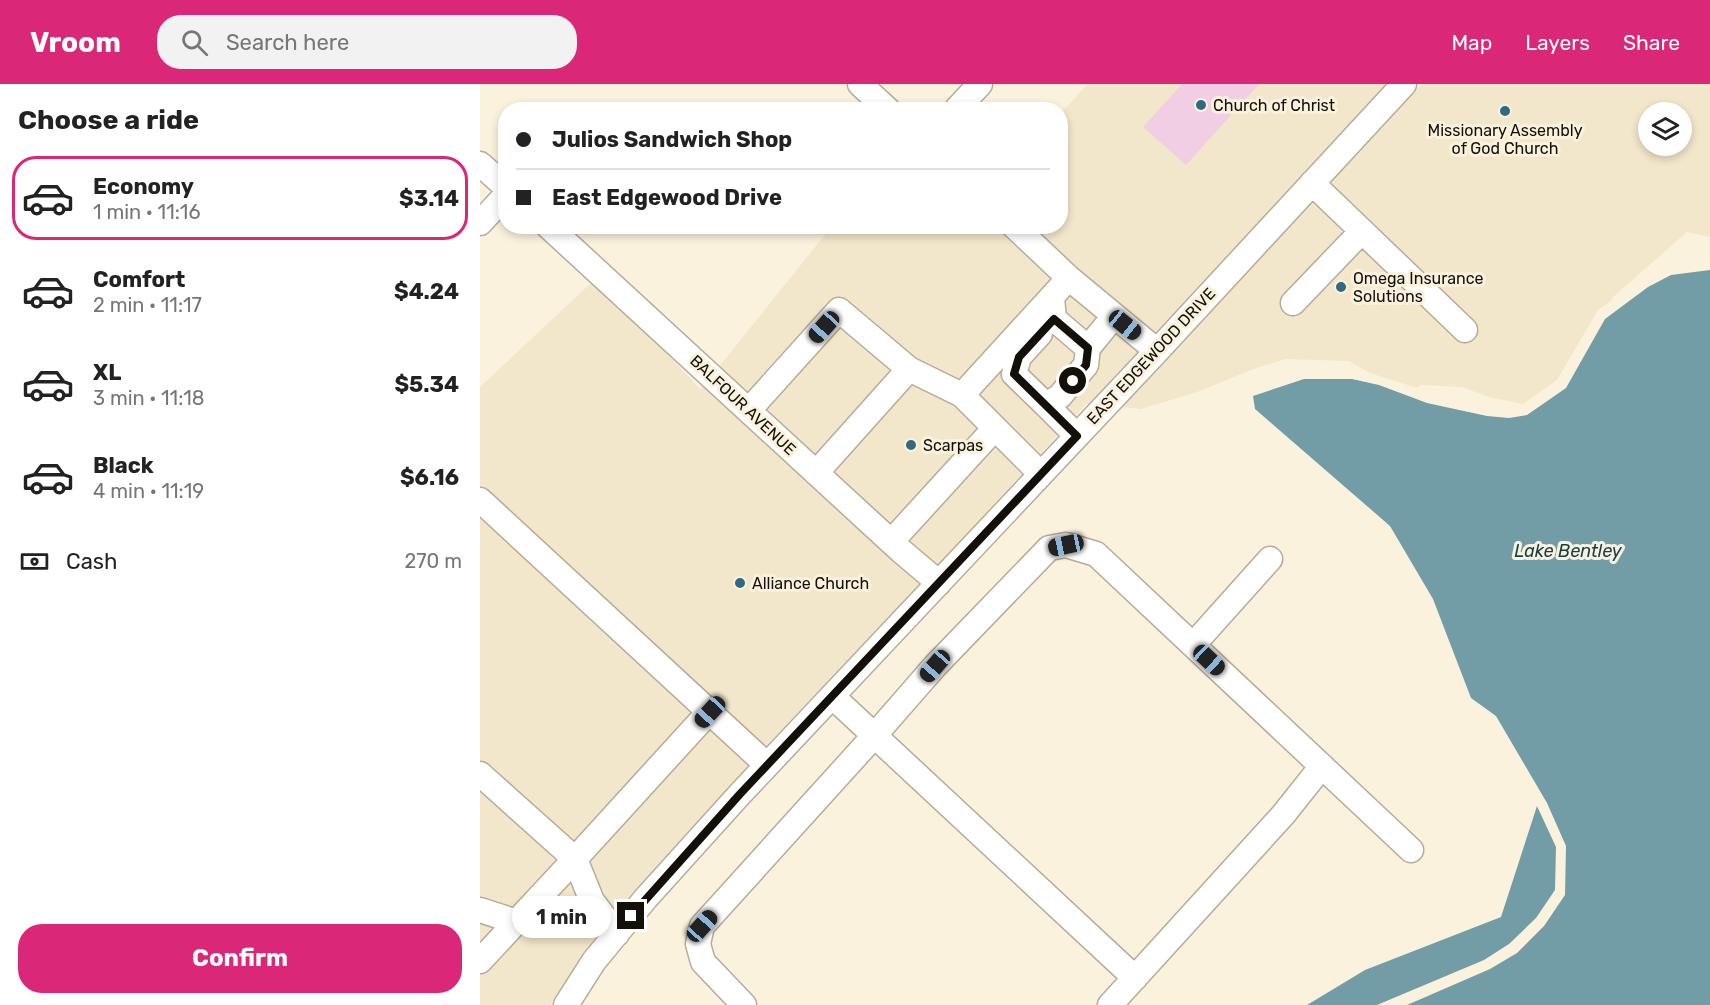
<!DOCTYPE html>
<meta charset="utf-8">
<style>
body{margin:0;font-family:Rubik,sans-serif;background:#f2f2f2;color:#222;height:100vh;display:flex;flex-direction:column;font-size:22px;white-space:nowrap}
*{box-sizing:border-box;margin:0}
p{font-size:20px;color:#767676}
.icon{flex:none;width:33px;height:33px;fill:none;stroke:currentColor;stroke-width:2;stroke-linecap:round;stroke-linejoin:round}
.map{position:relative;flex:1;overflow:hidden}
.side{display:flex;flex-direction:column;background:#fff;width:480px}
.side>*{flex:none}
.guide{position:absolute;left:18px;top:18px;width:570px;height:132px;border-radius:24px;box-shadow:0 3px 9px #0003;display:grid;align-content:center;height:132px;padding:0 18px;background:#fff}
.buttons{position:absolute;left:1158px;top:18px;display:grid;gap:12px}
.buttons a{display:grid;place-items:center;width:54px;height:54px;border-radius:50%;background:#fff;box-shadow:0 3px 9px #0003;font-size:30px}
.end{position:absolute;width:27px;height:27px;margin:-14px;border:8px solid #131009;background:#fff;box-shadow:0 0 0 3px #fff}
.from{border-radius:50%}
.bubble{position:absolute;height:42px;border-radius:21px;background:#fff;box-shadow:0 3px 9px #0003;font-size:20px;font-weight:700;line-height:42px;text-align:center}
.car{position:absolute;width:18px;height:36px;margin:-18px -9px;border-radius:8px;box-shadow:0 0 4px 2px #0007;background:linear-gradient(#222 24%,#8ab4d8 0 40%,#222 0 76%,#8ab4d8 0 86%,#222 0)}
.guide b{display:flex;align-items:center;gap:21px;height:57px;font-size:22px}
.guide b+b{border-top:2px solid #e0e0e0}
.guide i{width:15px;height:15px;background:#222}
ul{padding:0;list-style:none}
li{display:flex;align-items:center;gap:18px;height:84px;margin:0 12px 9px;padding:0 6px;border:3px solid transparent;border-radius:24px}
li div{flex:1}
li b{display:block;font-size:22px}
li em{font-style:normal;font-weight:700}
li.selected{border-color:#db2777}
li>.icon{width:54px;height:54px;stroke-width:1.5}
h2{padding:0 18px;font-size:27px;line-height:72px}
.pay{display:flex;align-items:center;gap:15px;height:66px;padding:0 18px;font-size:22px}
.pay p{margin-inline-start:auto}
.button{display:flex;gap:12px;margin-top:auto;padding:12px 18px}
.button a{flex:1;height:69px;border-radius:24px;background:#db2777;color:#fff;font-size:24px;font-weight:700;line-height:69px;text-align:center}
header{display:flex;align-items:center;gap:36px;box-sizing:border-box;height:84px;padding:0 30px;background:#db2777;color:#fff}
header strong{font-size:28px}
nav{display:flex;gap:33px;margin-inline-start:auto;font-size:21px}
.search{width:420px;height:54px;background:#f2f2f2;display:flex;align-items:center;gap:15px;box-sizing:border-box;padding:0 21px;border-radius:24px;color:#767676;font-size:22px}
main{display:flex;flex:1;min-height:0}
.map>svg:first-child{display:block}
.built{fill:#f2e6cb;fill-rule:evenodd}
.water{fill:#729da6}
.building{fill:#f1cee3}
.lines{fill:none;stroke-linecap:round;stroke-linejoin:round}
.minor-casing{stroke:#b5ac99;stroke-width:27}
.minor{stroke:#fff;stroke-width:24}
.route{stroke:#131009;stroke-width:8}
.poi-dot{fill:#2e6b82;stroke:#fbf2de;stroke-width:2}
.labels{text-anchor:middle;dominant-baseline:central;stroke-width:6;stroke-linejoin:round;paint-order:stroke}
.poi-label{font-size:16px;fill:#131009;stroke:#fbf2de;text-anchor:start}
.street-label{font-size:16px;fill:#131009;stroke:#fbf2de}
.water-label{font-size:18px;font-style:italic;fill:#153f46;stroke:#fbf2de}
</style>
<header>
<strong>Vroom</strong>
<div class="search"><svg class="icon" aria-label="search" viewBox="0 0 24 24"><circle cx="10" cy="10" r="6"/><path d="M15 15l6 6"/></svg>Search here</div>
<nav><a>Map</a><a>Layers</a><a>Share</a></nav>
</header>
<main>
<section class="side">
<h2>Choose a ride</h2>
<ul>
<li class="selected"><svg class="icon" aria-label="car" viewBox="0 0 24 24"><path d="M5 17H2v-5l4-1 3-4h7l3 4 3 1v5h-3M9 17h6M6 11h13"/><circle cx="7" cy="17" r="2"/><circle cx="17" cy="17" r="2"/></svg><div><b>Economy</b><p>1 min · 11:16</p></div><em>$3.14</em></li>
<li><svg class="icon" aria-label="car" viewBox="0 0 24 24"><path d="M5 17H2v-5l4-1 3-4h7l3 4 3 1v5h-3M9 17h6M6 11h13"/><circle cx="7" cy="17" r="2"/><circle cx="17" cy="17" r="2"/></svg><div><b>Comfort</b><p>2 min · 11:17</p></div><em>$4.24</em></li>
<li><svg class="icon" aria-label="car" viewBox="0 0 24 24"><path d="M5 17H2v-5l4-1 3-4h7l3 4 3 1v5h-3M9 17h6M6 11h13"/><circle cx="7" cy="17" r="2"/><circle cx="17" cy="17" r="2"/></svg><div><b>XL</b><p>3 min · 11:18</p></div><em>$5.34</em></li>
<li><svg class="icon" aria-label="car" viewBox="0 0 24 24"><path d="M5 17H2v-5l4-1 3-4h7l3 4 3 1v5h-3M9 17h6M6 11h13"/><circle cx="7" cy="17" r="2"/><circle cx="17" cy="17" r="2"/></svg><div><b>Black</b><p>4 min · 11:19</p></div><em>$6.16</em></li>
</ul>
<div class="pay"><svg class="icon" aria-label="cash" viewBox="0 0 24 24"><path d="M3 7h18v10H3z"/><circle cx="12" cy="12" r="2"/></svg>Cash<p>270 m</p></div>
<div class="button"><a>Confirm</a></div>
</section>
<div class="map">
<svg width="1230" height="921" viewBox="0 0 1230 921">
<rect width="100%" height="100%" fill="#fbf2de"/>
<path class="built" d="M608,0H906L674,250L632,216L552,143L580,142L581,29Z
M942,0H1230V153L1207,148L1133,213L1132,216L1118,226L1077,296L1043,320L1009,313L982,303L941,301L937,304L890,289L869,277L806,275L776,284L717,308L661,325L641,323L680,283ZM1168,28H1202V62H1168Z
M352,142L518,143L617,233L659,267L609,320H606L457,482L238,284Z
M112,198L173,255L220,305L224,301L441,499L250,701L156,805L104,868L70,921H0V303Z"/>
<path class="water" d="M1230,186V921H927L1010,885L1037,869L1064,842L1085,811L1086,762L1067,719L1016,632L991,614L953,515L910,442L775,325L773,312L824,295H872L899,301L947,319L1007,332L1029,334L1047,331L1086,304L1125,235L1168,203L1191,191Z
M1057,722L1076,763L1075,806L1056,834L1029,860L1004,876L897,921H827L885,886L1021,833Z"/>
<path class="building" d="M702,0H779L706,81L663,43Z"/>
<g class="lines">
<defs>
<path id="minor" d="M380,0L408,26
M476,26L500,0
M0,80L26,103
M832,99L985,246
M0,139L26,111
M68,142L420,466L459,499
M534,142L589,194L677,267
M572,214L574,235L608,264
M813,219L882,147
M560,250L539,273L534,290L566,321L580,312L606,281L608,264L634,232
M566,321L597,352
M269,326L359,226L429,285
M515,344L561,390
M336,389L429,285L482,311L589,194
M0,416L287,681
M411,458L515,344L482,311
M713,561L790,475
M352,612L655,894
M0,690L95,775L229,628
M0,826L37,838
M0,877L95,775L112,817L137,850
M86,921L114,877L166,814L260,710L677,267L924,0
M264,921L223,878L218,860L222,842L394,652L455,582L569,464L586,461L616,470L931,766
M630,921L803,731L842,682"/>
</defs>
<use href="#minor" class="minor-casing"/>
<use href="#minor" class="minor"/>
</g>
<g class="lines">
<path class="route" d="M151,832L260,710L597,352L534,290L539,273L574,235L608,264L606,281L593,297"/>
</g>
<g class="poi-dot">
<circle cx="721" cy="21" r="6"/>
<circle cx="1025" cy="27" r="6"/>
<circle cx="861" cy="203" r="6"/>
<circle cx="431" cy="361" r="6"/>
<circle cx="260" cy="499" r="6"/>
</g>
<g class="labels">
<g class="poi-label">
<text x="733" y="21">Church of Christ</text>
<text x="1025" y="46" text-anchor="middle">Missionary Assembly<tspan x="1025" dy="18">of God Church</tspan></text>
<text x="873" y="194">Omega Insurance<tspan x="873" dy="18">Solutions</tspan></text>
<text x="443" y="361">Scarpas</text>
<text x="272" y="499">Alliance Church</text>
</g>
<g class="street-label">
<text transform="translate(671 272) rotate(-47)">EAST EDGEWOOD DRIVE</text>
<text transform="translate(263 321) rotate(43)">BALFOUR AVENUE</text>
</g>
<g class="water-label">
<text x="1088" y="467">Lake Bentley</text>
</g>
</g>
</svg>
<div class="buttons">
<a><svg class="icon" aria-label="layers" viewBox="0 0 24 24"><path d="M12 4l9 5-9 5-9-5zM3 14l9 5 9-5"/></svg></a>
</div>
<i class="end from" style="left:593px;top:297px"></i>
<i class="end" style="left:151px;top:832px"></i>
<div class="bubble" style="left:32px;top:812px;width:99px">1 min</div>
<i class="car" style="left:645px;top:241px;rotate:129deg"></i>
<i class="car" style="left:344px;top:243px;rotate:222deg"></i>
<i class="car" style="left:586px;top:461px;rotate:258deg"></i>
<i class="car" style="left:729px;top:576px;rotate:133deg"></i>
<i class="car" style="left:455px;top:582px;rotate:221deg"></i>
<i class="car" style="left:230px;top:628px;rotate:223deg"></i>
<i class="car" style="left:222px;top:842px;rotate:42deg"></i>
<div class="guide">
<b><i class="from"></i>Julios Sandwich Shop</b>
<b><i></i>East Edgewood Drive</b>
</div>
</div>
</main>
